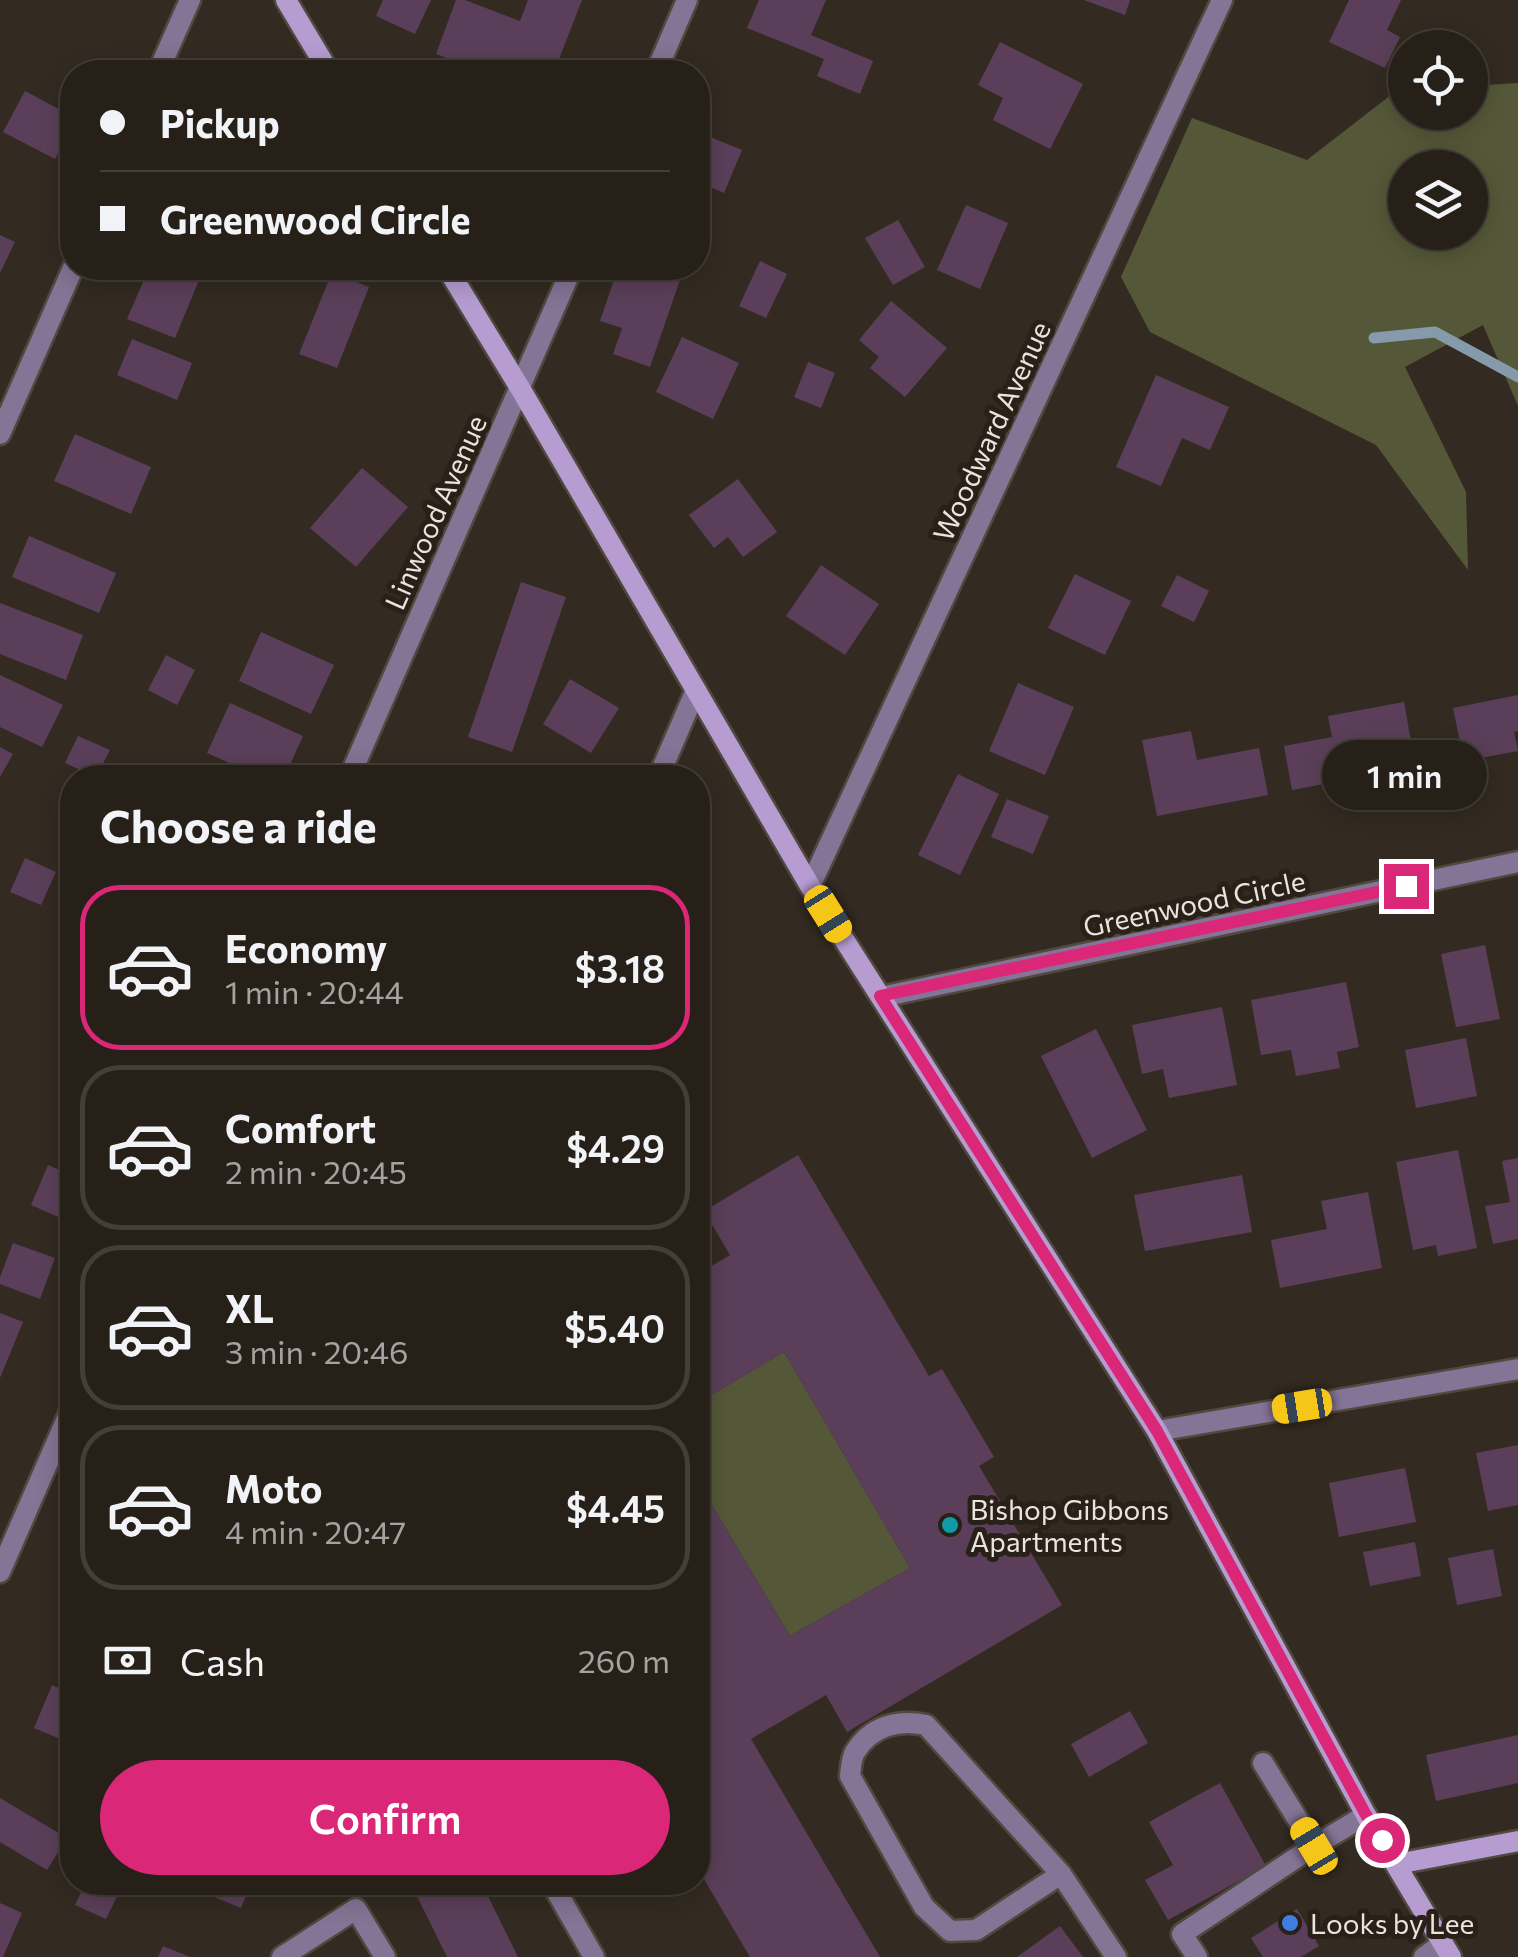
<!DOCTYPE html>
<meta charset="utf-8">
<style>
body{margin:0;font-family:Commissioner,sans-serif;background:#2e2822;color:#f1f3f6;height:100vh;display:flex;flex-direction:column;font-size:38px;white-space:nowrap}
*{box-sizing:border-box;margin:0}
p{font-size:32px;color:#a4a3a2}
.icon{flex:none;width:55px;height:55px;fill:none;stroke:currentColor;stroke-width:2;stroke-linecap:round;stroke-linejoin:round}
.map{position:relative;flex:1;overflow:hidden}
.sheet{position:absolute;left:60px;top:765px;width:650px;height:1130px;display:flex;flex-direction:column;background:#262019;border-radius:40px;box-shadow:0 5px 25px #0003,0 0 0 2px #423e38}
.sheet>*{flex:none}
.top-card{position:absolute;left:60px;top:60px;width:650px;height:220px;border-radius:40px;box-shadow:0 5px 25px #0003,0 0 0 2px #423e38;display:grid;align-content:center;height:220px;padding:0 40px;background:#262019}
.tools{position:absolute;left:1388px;top:30px;display:grid;gap:20px}
.tools a{display:grid;place-items:center;width:100px;height:100px;border-radius:50%;background:#262019;box-shadow:0 5px 25px #0003,0 0 0 2px #423e38;font-size:50px}
.end{position:absolute;width:45px;height:45px;margin:-22px;border:12px solid #db2777;background:#fff;box-shadow:0 0 0 5px #fff}
.from{border-radius:50%}
.bubble{position:absolute;height:70px;border-radius:35px;background:#262019;box-shadow:0 5px 25px #0003,0 0 0 2px #423e38;font-size:32px;font-weight:600;line-height:70px;text-align:center}
.car{position:absolute;width:30px;height:60px;margin:-30px -15px;border-radius:12px;box-shadow:0 0 8px 2px #0007;background:linear-gradient(#f5c518 24%,#345 0 40%,#f5c518 0 76%,#345 0 86%,#f5c518 0)}
.top-card b{display:flex;align-items:center;gap:35px;height:95px;font-size:38px}
.top-card b+b{border-top:2px solid #423e38}
.top-card i{width:25px;height:25px;background:#f1f3f6}
ul{padding:0;list-style:none}
li{display:flex;align-items:center;gap:30px;height:165px;margin:0 20px 15px;padding:0 20px;border:5px solid #423e38;border-radius:40px}
li div{flex:1}
li b{display:block;font-size:38px}
li em{font-style:normal;font-weight:600}
li.active{border-color:#db2777}
li>.icon{width:90px;height:90px;stroke-width:1.5}
h2{padding:0 40px;font-size:45px;line-height:120px}
.pay{display:flex;align-items:center;gap:25px;height:110px;padding:0 40px;font-size:38px}
.pay p{margin-inline-start:auto}
.button{display:flex;gap:20px;margin-top:auto;padding:20px 40px}
.button a{flex:1;height:115px;border-radius:60px;background:#db2777;color:#fff;font-size:40px;font-weight:600;line-height:115px;text-align:center}
.map>svg:first-child{display:block}
.green{fill:#555838;fill-rule:evenodd}
.lines{fill:none;stroke-linecap:round;stroke-linejoin:round}
.stream{stroke:#859aab;stroke-width:11}
.building{fill:#5b3f5a}
.lane-casing{stroke:#50493f;stroke-width:25}
.street-casing{stroke:#50493f;stroke-width:25}
.secondary-casing{stroke:#50493f;stroke-width:25}
.lane{stroke:#847495;stroke-width:20}
.street{stroke:#847495;stroke-width:20}
.secondary{stroke:#b69cd1;stroke-width:20}
.route{stroke:#db2777;stroke-width:12}
.culture-dot{fill:#0f9aa8;stroke:#292118;stroke-width:4}
.shop-dot{fill:#3f7fe0;stroke:#292118;stroke-width:4}
.labels{text-anchor:middle;dominant-baseline:central;stroke-width:10;stroke-linejoin:round;paint-order:stroke}
.street-label{font-size:28px;fill:#e9e4de;stroke:#292118}
.poi-label{font-size:28px;fill:#e9e4de;stroke:#292118;text-anchor:start}
</style>
<div class="map">
<svg width="1518" height="1957" viewBox="0 0 1518 1957">
<rect width="100%" height="100%" fill="#332b21"/>
<path class="green" d="M1518,83V406L1483,325L1405,367L1466,492L1468,570L1376,445L1150,332L1121,277L1192,118L1307,160L1396,91H1405V112H1470V86ZM1405,168H1470V232H1405Z
M784,1352L910,1568L790,1636L698,1482V1403Z"/>
<g class="lines">
<path class="stream" d="M1374,338L1435,332L1518,377"/>
</g>
<path class="building" d="M383,0H431L415,34L376,16Z
M456,0H465L520,21L528,0H582L554,72H484L436,54Z
M759,0H826L811,35L873,61L860,94L817,76L824,59L747,28Z
M1084,0H1130L1125,15Z
M1349,0H1401L1387,30L1400,37L1385,68L1329,42Z
M1000,42L1083,84L1050,149L993,120L1003,98L978,85Z
M25,91L72,116V126L55,159L3,132Z
M698,132L742,150L724,193L698,182Z
M966,205L1008,223L980,289L937,270Z
M898,220L925,267L893,285L865,238Z
M0,235L15,242L0,273Z
M760,261L787,274L766,318L739,306Z
M149,268H204L175,338L127,319Z
M294,268H324L318,279Z
M618,268H664L682,274L650,367L613,354L622,328L600,321Z
M332,272L369,287L337,368L299,354Z
M891,301L947,348L905,397L870,368L879,357L859,340Z
M682,337L739,363L713,419L656,392Z
M132,339L192,363L177,400L117,375Z
M808,362L835,373L821,408L794,397Z
M1156,375L1229,407L1210,450L1182,438L1161,486L1116,467Z
M75,434L151,467L131,514L54,481Z
M362,468L408,507L356,567L310,528Z
M738,479L777,532L743,557L728,537L714,548L689,515Z
M29,536L116,573L99,613L12,577Z
M821,565L879,604L845,655L786,616Z
M1075,574L1131,601L1105,655L1048,628Z
M1177,575L1209,591L1194,622L1161,606Z
M521,582L566,597L512,752L468,737Z
M0,603L83,635L66,680L0,654Z
M261,632L334,665L311,714L239,681Z
M166,655L195,670L177,705L148,690Z
M0,675L63,705L42,747L0,727Z
M570,679L619,708L591,753L543,724Z
M1018,683L1074,707L1045,775L989,751Z
M1518,695V731L1514,732L1518,751L1464,761L1453,708Z
M1404,702L1412,747L1347,759L1351,779L1292,790L1284,746L1332,737L1328,716Z
M230,703L303,736L284,778H263L207,753Z
M1191,731L1197,760L1259,748L1268,795L1157,816L1142,740Z
M78,736L110,750L96,777L65,763Z
M0,747L13,754L0,777Z
M958,774L999,794L960,875L918,855Z
M1007,799L1049,816L1033,854L991,837Z
M25,858L56,872L41,905L10,892Z
M1485,945L1500,1019L1456,1027L1441,954Z
M1346,982L1359,1047L1337,1052L1340,1068L1296,1076L1291,1050L1261,1055L1251,1000Z
M1222,1007L1237,1085L1169,1098L1163,1069L1142,1074L1132,1025Z
M1096,1029L1147,1130L1092,1158L1041,1056Z
M1466,1038L1477,1096L1416,1108L1405,1050Z
M72,1114V1149L62,1146Z
M1458,1150L1477,1248L1438,1256L1436,1245L1413,1250L1396,1162Z
M798,1155L929,1376L942,1369L994,1457L979,1466L1062,1605L847,1732L826,1695L751,1739L880,1957H750L698,1869V1482L790,1636L910,1568L784,1352L698,1403V1274L730,1255L704,1211Z
M1518,1158V1239L1493,1244L1485,1206L1510,1202L1502,1161Z
M48,1165L72,1175V1223L31,1205Z
M1242,1175L1252,1232L1145,1251L1134,1195Z
M1368,1192L1382,1268L1280,1288L1271,1240L1327,1229L1321,1201Z
M13,1243L55,1258L40,1299L0,1284V1277Z
M0,1313L23,1322L0,1378Z
M1518,1445V1505L1488,1511L1476,1453Z
M1405,1468L1416,1522L1339,1537L1329,1483Z
M1415,1542L1421,1576L1370,1586L1363,1552Z
M1493,1549L1502,1596L1457,1605L1448,1558Z
M52,1685L72,1694V1744L34,1728Z
M1130,1711L1148,1743L1089,1777L1071,1744Z
M1518,1735V1783L1436,1801L1426,1755Z
M1220,1783L1266,1866L1168,1920L1145,1880L1173,1865L1149,1822Z
M0,1798L67,1838L47,1870L0,1842Z
M86,1882H114L122,1886L106,1919L75,1905Z
M190,1882H252L241,1908L188,1886Z
M410,1882H481L518,1957H447Z
M0,1903L22,1913L3,1957H0Z
M1297,1909L1319,1946L1301,1957H1263L1251,1938Z
M1060,1926L1083,1957H1017Z
M163,1946L190,1957H158Z"/>
<g class="lines">
<defs>
<path id="lane" d="M658,778L696,690
M1263,1763L1314,1846
M1061,1874L976,1930L950,1931L924,1907L850,1776C851,1768 851,1759 855,1752C871,1726 898,1719 926,1725L1061,1874L1116,1957
M551,1882L594,1957
M1197,1957L1182,1934L1314,1846L1366,1815"/>
<path id="street" d="M158,72L190,0
M656,72L687,0
M0,434L73,268
M349,778L572,268
M810,886L1222,0
M881,997L1518,862
M1157,1431L1518,1369
M0,1572L72,1407
M282,1957L356,1909L385,1957
M1424,1957L1443,1943"/>
<path id="secondary" d="M286,0L329,72
M447,268L520,388L810,886L1157,1431L1366,1815L1451,1957
M1397,1864L1518,1841"/>
</defs>
<use href="#lane" class="lane-casing"/>
<use href="#street" class="street-casing"/>
<use href="#secondary" class="secondary-casing"/>
<use href="#lane" class="lane"/>
<use href="#street" class="street"/>
<use href="#secondary" class="secondary"/>
</g>
<g class="lines">
<path class="route" d="M1382,1840L1366,1815L1157,1431L880,996L1406,886"/>
</g>
<circle class="culture-dot" cx="950" cy="1525" r="10"/>
<circle class="shop-dot" cx="1290" cy="1923" r="10"/>
<g class="labels">
<g class="street-label">
<text transform="translate(991 431) rotate(-65)">Woodward Avenue</text>
<text transform="translate(435 512) rotate(-66)">Linwood Avenue</text>
<text transform="translate(1194 903) rotate(-12)">Greenwood Circle</text>
</g>
<g class="poi-label">
<text x="970" y="1509">Bishop Gibbons<tspan x="970" dy="32">Apartments</tspan></text>
<text x="1310" y="1923">Looks by Lee</text>
</g>
</g>
</svg>
<div class="tools">
<a><svg class="icon" aria-label="locate" viewBox="0 0 24 24"><circle cx="12" cy="12" r="6"/><path d="M12 2v4M12 18v4M2 12h4M18 12h4"/></svg></a>
<a><svg class="icon" aria-label="layers" viewBox="0 0 24 24"><path d="M12 4l9 5-9 5-9-5zM3 14l9 5 9-5"/></svg></a>
</div>
<i class="end from" style="left:1382px;top:1840px"></i>
<i class="end" style="left:1406px;top:886px"></i>
<div class="bubble" style="left:1322px;top:740px;width:165px">1 min</div>
<i class="car" style="left:828px;top:914px;rotate:148deg"></i>
<i class="car" style="left:1302px;top:1406px;rotate:261deg"></i>
<i class="car" style="left:1314px;top:1846px;rotate:329deg"></i>
<div class="top-card">
<b><i class="from"></i>Pickup</b>
<b><i></i>Greenwood Circle</b>
</div>
<section class="sheet">
<h2>Choose a ride</h2>
<ul>
<li class="active"><svg class="icon" aria-label="car" viewBox="0 0 24 24"><path d="M5 17H2v-5l4-1 3-4h7l3 4 3 1v5h-3M9 17h6M6 11h13"/><circle cx="7" cy="17" r="2"/><circle cx="17" cy="17" r="2"/></svg><div><b>Economy</b><p>1 min · 20:44</p></div><em>$3.18</em></li>
<li><svg class="icon" aria-label="car" viewBox="0 0 24 24"><path d="M5 17H2v-5l4-1 3-4h7l3 4 3 1v5h-3M9 17h6M6 11h13"/><circle cx="7" cy="17" r="2"/><circle cx="17" cy="17" r="2"/></svg><div><b>Comfort</b><p>2 min · 20:45</p></div><em>$4.29</em></li>
<li><svg class="icon" aria-label="car" viewBox="0 0 24 24"><path d="M5 17H2v-5l4-1 3-4h7l3 4 3 1v5h-3M9 17h6M6 11h13"/><circle cx="7" cy="17" r="2"/><circle cx="17" cy="17" r="2"/></svg><div><b>XL</b><p>3 min · 20:46</p></div><em>$5.40</em></li>
<li><svg class="icon" aria-label="car" viewBox="0 0 24 24"><path d="M5 17H2v-5l4-1 3-4h7l3 4 3 1v5h-3M9 17h6M6 11h13"/><circle cx="7" cy="17" r="2"/><circle cx="17" cy="17" r="2"/></svg><div><b>Moto</b><p>4 min · 20:47</p></div><em>$4.45</em></li>
</ul>
<div class="pay"><svg class="icon" aria-label="cash" viewBox="0 0 24 24"><path d="M3 7h18v10H3z"/><circle cx="12" cy="12" r="2"/></svg>Cash<p>260 m</p></div>
<div class="button"><a>Confirm</a></div>
</section>
</div>
